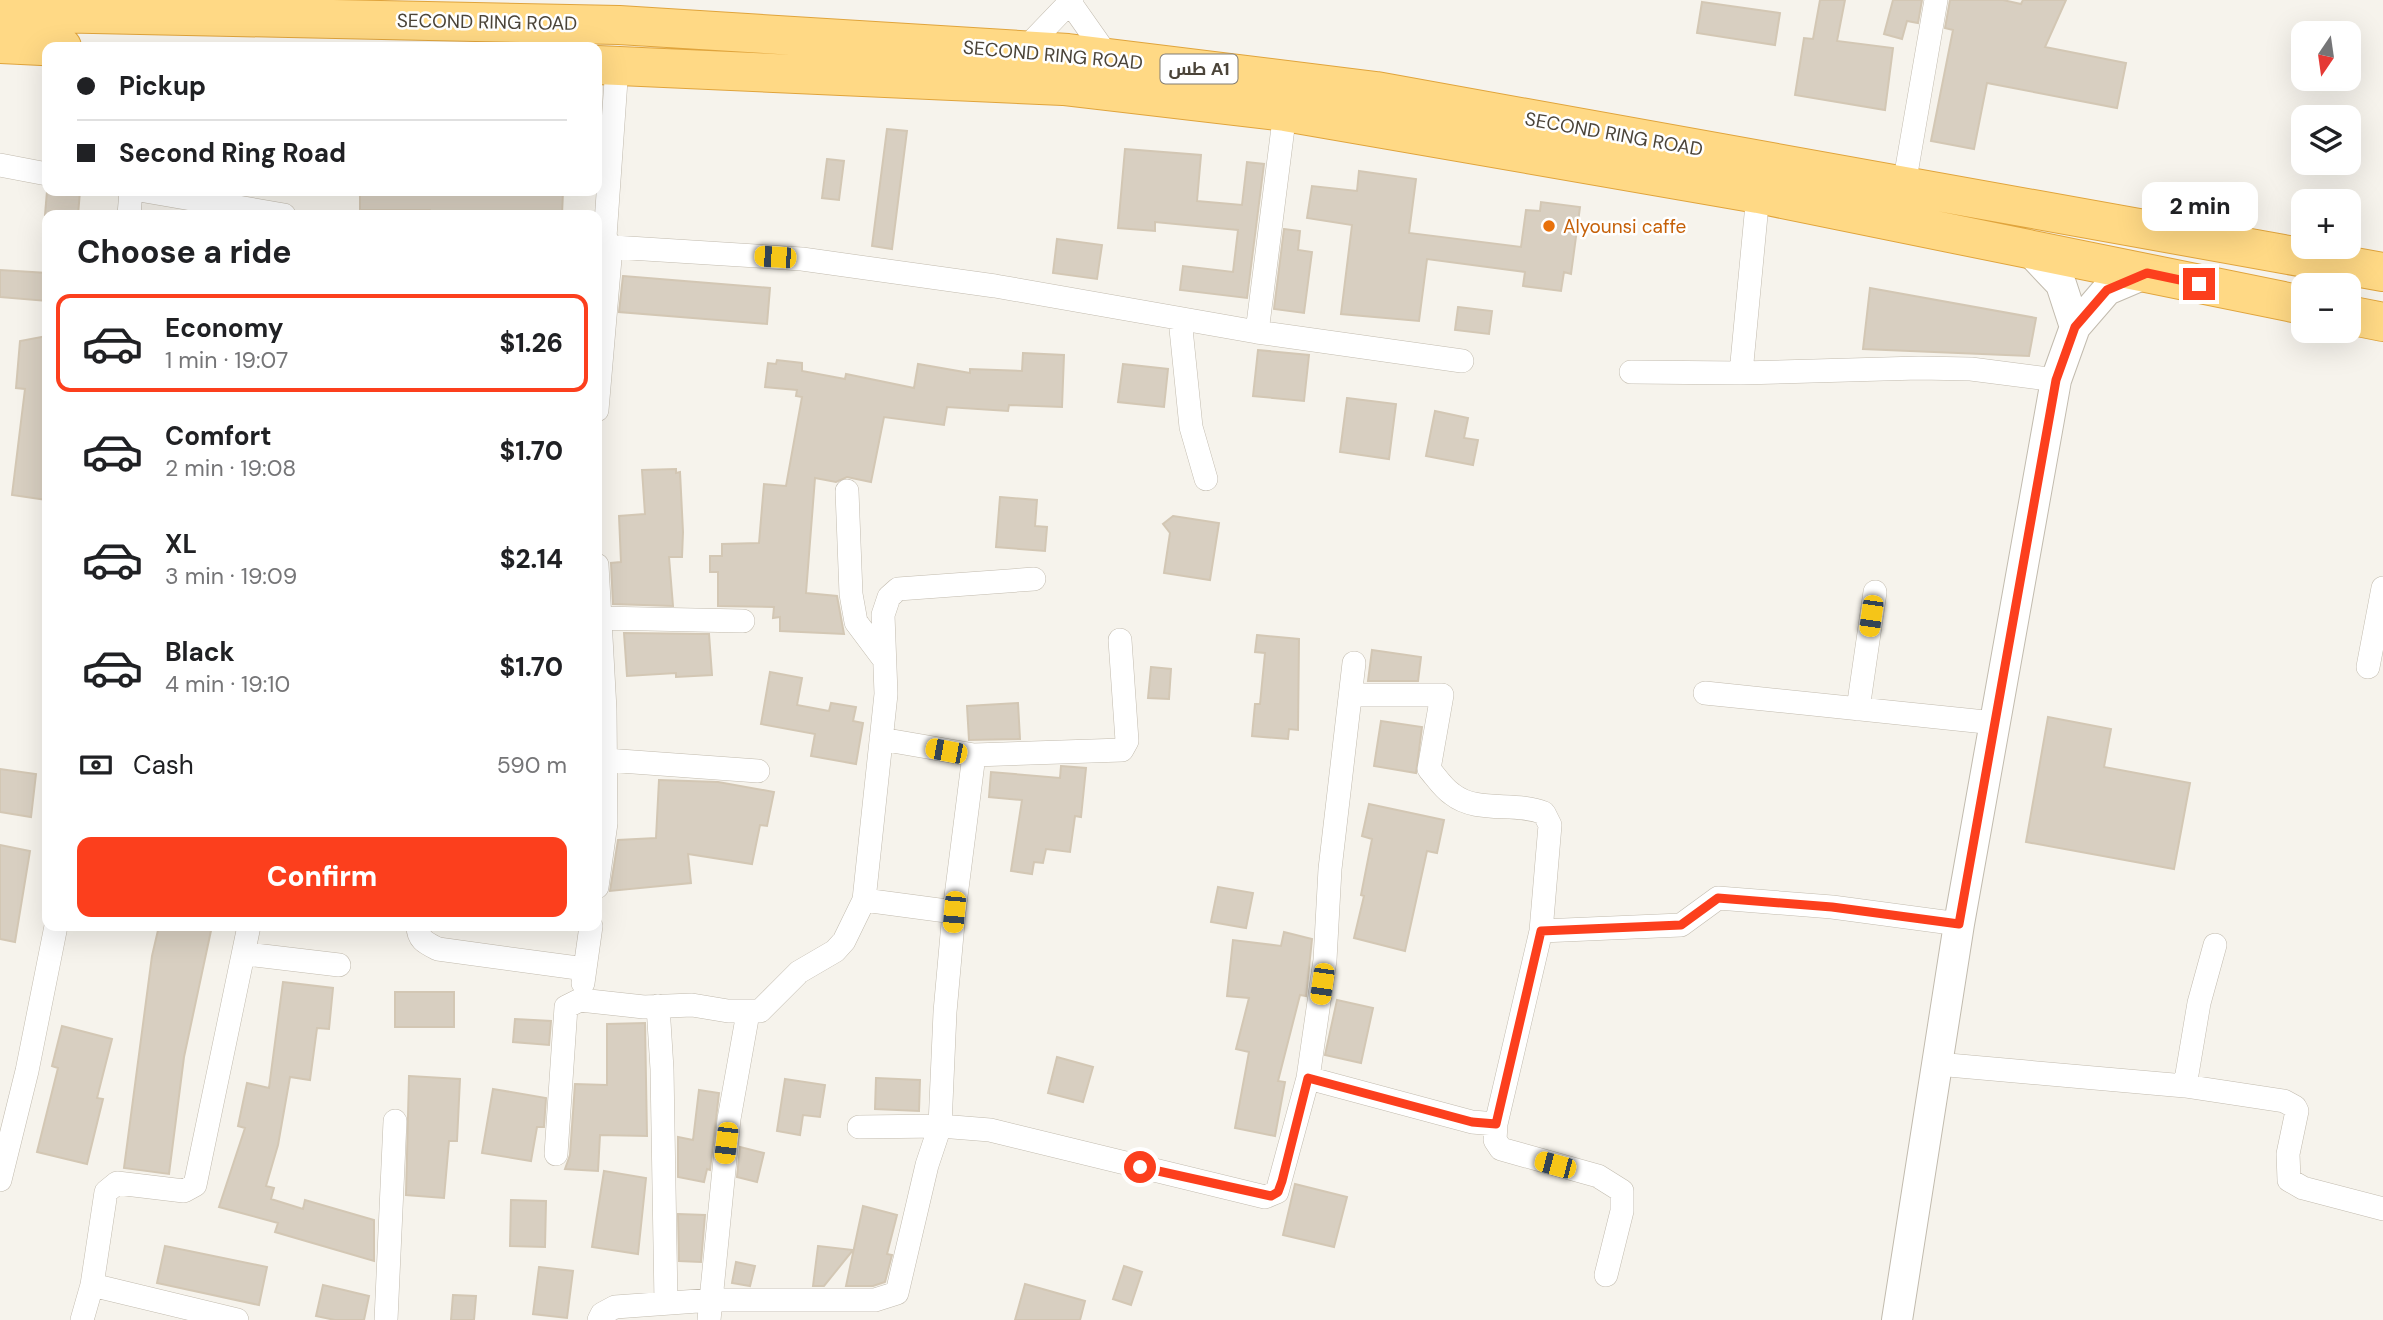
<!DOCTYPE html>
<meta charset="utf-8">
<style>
body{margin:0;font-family:"DM Sans",Cairo,sans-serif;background:#f6f6f6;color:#202124;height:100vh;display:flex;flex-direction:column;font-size:26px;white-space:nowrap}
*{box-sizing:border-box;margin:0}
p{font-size:23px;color:#757577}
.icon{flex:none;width:38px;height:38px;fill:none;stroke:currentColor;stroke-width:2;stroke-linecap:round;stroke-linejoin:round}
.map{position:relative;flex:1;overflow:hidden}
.side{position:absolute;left:42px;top:210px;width:560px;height:721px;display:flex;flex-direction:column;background:#fff;border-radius:14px;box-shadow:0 7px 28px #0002}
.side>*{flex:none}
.top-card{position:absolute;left:42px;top:42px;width:560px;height:154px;border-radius:14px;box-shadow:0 7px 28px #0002;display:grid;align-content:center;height:154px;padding:0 35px;background:#fff}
.needle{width:46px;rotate:193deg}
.fabs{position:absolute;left:2291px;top:21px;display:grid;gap:14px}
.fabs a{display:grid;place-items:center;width:70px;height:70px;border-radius:14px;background:#fff;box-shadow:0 7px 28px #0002;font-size:35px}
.end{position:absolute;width:32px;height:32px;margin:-16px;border:9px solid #fc3f1d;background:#fff;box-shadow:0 0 0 4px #fff}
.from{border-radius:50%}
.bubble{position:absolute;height:49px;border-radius:14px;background:#fff;box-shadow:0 7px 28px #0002;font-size:23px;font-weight:800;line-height:49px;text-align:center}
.car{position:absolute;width:21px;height:42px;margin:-21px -10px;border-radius:9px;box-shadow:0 0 5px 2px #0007;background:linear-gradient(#f5c518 24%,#345 0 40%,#f5c518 0 76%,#345 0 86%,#f5c518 0)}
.top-card b{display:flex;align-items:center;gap:24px;height:66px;font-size:26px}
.top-card b+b{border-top:2px solid #e0e0e0}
.top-card i{width:18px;height:18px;background:#202124}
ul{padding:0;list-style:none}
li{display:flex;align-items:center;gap:21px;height:98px;margin:0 14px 10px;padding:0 21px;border:4px solid transparent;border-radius:14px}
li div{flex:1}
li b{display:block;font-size:26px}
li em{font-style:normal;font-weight:800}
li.selected{border-color:#fc3f1d}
li>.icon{width:63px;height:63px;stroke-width:1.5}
h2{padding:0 35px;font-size:32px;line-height:84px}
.pay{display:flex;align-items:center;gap:18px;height:77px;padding:0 35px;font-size:26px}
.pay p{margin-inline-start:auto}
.cta{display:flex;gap:14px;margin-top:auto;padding:14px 35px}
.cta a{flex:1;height:80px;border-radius:14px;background:#fc3f1d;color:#fff;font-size:28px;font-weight:800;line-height:80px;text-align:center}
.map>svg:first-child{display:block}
.building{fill:#d8cfc1;stroke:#d3c7b4;stroke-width:2}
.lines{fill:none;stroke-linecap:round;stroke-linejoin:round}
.minor-casing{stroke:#c2bbae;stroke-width:24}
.tertiary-casing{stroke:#c2bbae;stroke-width:32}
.trunk-casing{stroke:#e0a43c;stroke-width:40}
.minor{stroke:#fff;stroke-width:23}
.tertiary{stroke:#fff;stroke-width:30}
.trunk{stroke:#ffd985;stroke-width:38}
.route{stroke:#fc3f1d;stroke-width:9}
.food-dot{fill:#e8710a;stroke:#fff;stroke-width:2.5}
.labels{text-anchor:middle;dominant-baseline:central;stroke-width:5;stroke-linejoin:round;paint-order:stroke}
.shield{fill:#fff;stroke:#817c74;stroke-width:2}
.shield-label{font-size:18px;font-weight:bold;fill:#4b4439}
.street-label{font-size:19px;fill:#4b4439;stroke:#fff}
.food-label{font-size:19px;fill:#c56008;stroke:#fff;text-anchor:start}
</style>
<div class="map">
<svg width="2383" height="1320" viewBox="0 0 2383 1320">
<rect width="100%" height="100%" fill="#f6f3ec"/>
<path class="building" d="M1820,0H1845L1837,41L1893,48L1885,110L1795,95L1804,38L1813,39Z
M1893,0H1922L1918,23L1907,21L1902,39L1884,34Z
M1950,0H2003L2021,4L2023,0H2066L2045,47L2126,63L2117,108L1987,83L1974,149L1931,141L1953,30L1945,28Z
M1702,2L1780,13L1775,45L1697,33Z
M887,129L907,131L892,249L872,246Z
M1125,149L1201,155L1197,201L1242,205L1247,162L1264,164L1247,298L1180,290L1183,266L1233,272L1238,230L1155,222V231L1118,228Z
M827,159L844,161L839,200L822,198Z
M1359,171L1416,179L1409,233L1521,247L1526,210L1540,211L1541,202L1580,207L1571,274L1564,272L1561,291L1523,286L1525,272L1427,259L1419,321L1341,314L1352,225L1307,218L1312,186L1357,191Z
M47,191H80L78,215H45Z
M360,191H563L562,215H431L430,210H360Z
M1284,229L1300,231L1298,250L1312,252L1304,313L1274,309Z
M1057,239L1102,245L1097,279L1053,273Z
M0,270L47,273V301L0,297Z
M623,276L770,288L767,324L619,312Z
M1870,288L2036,318L2029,356L1863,349Z
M1458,307L1492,311L1489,334L1455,330Z
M47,336V500L12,495L25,389L16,388L20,341Z
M1258,350L1309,355L1304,401L1253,396Z
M1023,353L1064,355L1062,407L1009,405L1008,411L947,407L944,425L884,417L871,482L847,477L836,482L815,478L806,593L837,596L844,634L780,631V617L773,618L774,607L718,606V572H710V556H722V544L759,543L764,484L786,486L802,397L796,396L797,390L765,387L768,363L776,364L777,360L802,363V371L845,379L846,374L914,388L918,364L970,373V369L1022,371Z
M1123,364L1168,369L1164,407L1118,402Z
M1347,398L1396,404L1389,459L1340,452Z
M1435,411L1468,418L1464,438L1478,440L1473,465L1426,456Z
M676,469V473L680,472L683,532L682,557H669L673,606L613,604L611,563L621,562L619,516L645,514L642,470Z
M1000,497L1037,500L1035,526L1047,527L1045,551L996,547Z
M1173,516L1219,523L1210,580L1164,573L1170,533L1163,524Z
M624,633L709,634L712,675L676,677V673L627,676Z
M1257,635L1299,639L1298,730L1289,729L1288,739L1252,736L1255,704H1260L1265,653L1255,652Z
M1372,650L1421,657L1418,681H1368Z
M1151,667L1171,669L1169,699L1148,698Z
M770,672L802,678L797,705L829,711L831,703L856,707L853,721L863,723L856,764L811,756L815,734L761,724Z
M1018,703L1020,739L969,740L967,706Z
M2048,717L2111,729L2104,767L2190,783L2174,869L2026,842Z
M1381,721L1422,727L1416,773L1374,766Z
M1061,766L1086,768L1081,817L1075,816L1070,852L1046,849L1043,863L1034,862L1032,874L1011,871L1022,800L989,797L991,772L1060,778Z
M0,769L36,774L31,817L0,812Z
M659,780L718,782L774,792L767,826L760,825L752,864L688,854L691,883L610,891L618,840L656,838Z
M1369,804L1444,820L1437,853L1427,851L1405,951L1354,938L1364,896L1361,895L1372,839L1362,836Z
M0,845L30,851L15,942L0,939Z
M1218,887L1253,893L1246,928L1211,922Z
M159,926H212L184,1057L169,1174L124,1168L152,956Z
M1284,932L1312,939L1306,996L1300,995L1278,1081L1285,1082L1275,1136L1235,1128L1249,1052L1236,1049L1249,998L1227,996L1233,940L1281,946Z
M283,982L333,988L329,1029L317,1028L310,1080L290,1077L278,1145L266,1186L274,1188L271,1199L303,1209L305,1200L374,1220V1261L275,1232L278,1223L219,1207L245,1128L238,1126L247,1083L269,1088Z
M395,992H454V1027H395Z
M1337,1000L1373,1008L1361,1063L1325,1055Z
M515,1019L551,1021L549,1045L513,1042Z
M645,1023L647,1136L600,1135L598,1171L565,1169L570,1155L575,1084L607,1085V1024Z
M62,1026L112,1039L97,1098L103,1099L87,1164L37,1152L58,1068L52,1066Z
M1057,1057L1093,1067L1083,1102L1048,1093Z
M409,1076L460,1079L457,1141H449L444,1198L406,1195Z
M876,1078L920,1080L919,1111L875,1109Z
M785,1079L825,1085L820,1117L803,1115L800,1135L777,1131Z
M493,1089L546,1098L544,1127H537L531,1161L482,1153Z
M699,1090L719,1093L710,1170L707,1169L704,1182L678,1177V1137L693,1140Z
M740,1147L764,1153L757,1182L737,1177Z
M604,1171L646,1178L638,1254L592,1247Z
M1295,1184L1347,1197L1334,1247L1283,1235Z
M511,1200L546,1201L545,1247L510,1246Z
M863,1206L897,1215L887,1254L892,1255L885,1282L873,1286H846Z
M678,1214L705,1215L701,1262L679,1261Z
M165,1246L267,1267L259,1305L157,1283Z
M818,1246L853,1250L824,1286H813Z
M736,1262L755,1266L750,1286L732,1283Z
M1124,1266L1142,1272L1131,1305L1113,1299Z
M539,1267L573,1271L567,1318L533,1314Z
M1025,1284L1085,1301L1080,1320H1015Z
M323,1285L369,1296L364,1320H335L316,1316Z
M453,1295L476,1296L474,1320H451Z"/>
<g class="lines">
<defs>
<path id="minor" d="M1071,4L1109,58
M1024,50L1072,0
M0,165L47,174
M1904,185L1936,0
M145,191L284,215
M129,215L131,191
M597,246L802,259L995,286L1257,332L1462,361
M1180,319L1191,427L1206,479
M1257,332L1285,112
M1631,372L1741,373L1919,368L1971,369L2056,380
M1741,373L1758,194
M597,410L611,247L605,237L617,66
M847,491L851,594L856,622L883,658
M597,565L605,710L606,823L597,887
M600,618L743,621
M2368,667L2383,588
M1705,693L1995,723
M1351,695H1442L1429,769C1436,777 1443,788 1452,794C1477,814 1515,801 1544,813L1550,825L1541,931
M1858,709L1875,592
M881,739L974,755
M606,760L758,771
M864,900L886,694L883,615L889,597L898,589L1034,579
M418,926C418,940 426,943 438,949L585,969
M246,954L339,965
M583,983L591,926
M658,1006L662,1069L666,1303
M1937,1064L2185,1086L2284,1101L2295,1107L2297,1111L2288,1154L2289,1180L2303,1188L2383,1209
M1308,1078L1472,1122L1496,1124
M2185,1086L2199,1003L2215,945
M859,1127L940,1126L990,1130L1265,1197L1277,1192L1308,1078L1325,960L1330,869L1354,663
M556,1154L566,1007L580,1000L644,1007L692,1005L728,1011H760L799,972L835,951L844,941L864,900L954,912
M0,1180L27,1071L56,926
M1606,1275L1622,1211V1191L1598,1176L1501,1149L1495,1140L1496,1124L1541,931L1681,925L1718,898L1832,907L1959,924
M92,1285L106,1192L117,1183L184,1191L195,1185L249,926
M82,1320L92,1285L237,1320
M386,1320L395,1121
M599,1320L602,1314L615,1307L712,1300H875L897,1293L927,1165L940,1126L945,1012L954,912L974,755L1122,750L1127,741L1120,640
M709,1320L729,1119L748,1013"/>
<path id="tertiary" d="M2026,247L2061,284L2075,327
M1897,1320L1959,924L2056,380L2075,327L2107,290L2147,273"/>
<path id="trunk" d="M0,12L619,25L1068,53L1376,91L2383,272
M0,44L62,47
M597,65L1063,86L1285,112L1758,194L2303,305
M2348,315L2383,322"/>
</defs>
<use href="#minor" class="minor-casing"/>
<use href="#tertiary" class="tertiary-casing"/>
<use href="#trunk" class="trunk-casing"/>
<use href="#minor" class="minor"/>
<use href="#tertiary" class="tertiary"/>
<use href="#trunk" class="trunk"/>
</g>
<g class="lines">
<path class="route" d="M1140,1167L1271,1196L1278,1192L1282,1181L1308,1078L1472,1122L1496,1124L1541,931L1681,925L1718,898L1832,907L1959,924L2056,380L2075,327L2107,290L2147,273L2199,284"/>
</g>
<circle class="food-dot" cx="1549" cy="226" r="7"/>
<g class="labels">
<rect class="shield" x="1160.5" y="54.5" width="77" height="29" rx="5"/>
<g class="shield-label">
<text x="1199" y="69">طس A1</text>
</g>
<g class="street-label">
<text transform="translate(487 22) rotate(1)">SECOND RING ROAD</text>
<text transform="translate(1053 55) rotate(5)">SECOND RING ROAD</text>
<text transform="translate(1614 134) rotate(10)">SECOND RING ROAD</text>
</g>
<g class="food-label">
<text x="1563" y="226">Alyounsi caffe</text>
</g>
</g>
</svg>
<div class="fabs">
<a><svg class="needle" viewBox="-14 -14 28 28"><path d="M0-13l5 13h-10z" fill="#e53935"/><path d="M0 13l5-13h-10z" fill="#757577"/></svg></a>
<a><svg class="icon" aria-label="layers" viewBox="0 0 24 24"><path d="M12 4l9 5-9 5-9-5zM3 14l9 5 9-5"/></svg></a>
<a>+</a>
<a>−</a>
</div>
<i class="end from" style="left:1140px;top:1167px"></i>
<i class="end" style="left:2199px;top:284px"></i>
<div class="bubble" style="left:2142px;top:182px;width:116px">2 min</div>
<i class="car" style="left:775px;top:257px;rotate:274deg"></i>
<i class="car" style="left:1871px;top:616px;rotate:188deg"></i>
<i class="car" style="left:946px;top:751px;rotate:281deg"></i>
<i class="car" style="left:954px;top:912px;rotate:185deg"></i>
<i class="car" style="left:1322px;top:984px;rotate:188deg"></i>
<i class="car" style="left:726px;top:1143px;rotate:187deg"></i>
<i class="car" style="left:1555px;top:1165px;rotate:285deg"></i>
<div class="top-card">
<b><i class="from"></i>Pickup</b>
<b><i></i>Second Ring Road</b>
</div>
<section class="side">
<h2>Choose a ride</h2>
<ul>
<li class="selected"><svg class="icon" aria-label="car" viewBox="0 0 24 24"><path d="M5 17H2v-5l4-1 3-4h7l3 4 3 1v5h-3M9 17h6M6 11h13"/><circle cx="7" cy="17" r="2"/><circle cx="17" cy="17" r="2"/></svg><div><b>Economy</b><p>1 min · 19:07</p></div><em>$1.26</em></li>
<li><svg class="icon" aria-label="car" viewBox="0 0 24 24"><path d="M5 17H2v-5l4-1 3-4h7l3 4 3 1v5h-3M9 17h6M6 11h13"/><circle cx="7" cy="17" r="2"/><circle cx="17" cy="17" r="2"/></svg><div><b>Comfort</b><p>2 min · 19:08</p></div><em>$1.70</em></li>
<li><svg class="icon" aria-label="car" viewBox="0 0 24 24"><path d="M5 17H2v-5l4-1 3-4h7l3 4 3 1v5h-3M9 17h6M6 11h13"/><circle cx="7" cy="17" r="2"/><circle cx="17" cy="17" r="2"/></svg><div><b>XL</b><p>3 min · 19:09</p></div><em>$2.14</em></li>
<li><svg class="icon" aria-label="car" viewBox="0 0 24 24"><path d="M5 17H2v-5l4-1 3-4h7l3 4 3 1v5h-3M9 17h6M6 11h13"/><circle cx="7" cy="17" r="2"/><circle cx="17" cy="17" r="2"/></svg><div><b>Black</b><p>4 min · 19:10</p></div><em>$1.70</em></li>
</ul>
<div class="pay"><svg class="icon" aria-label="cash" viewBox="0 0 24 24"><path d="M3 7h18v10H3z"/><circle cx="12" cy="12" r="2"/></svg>Cash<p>590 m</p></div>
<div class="cta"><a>Confirm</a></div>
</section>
</div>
